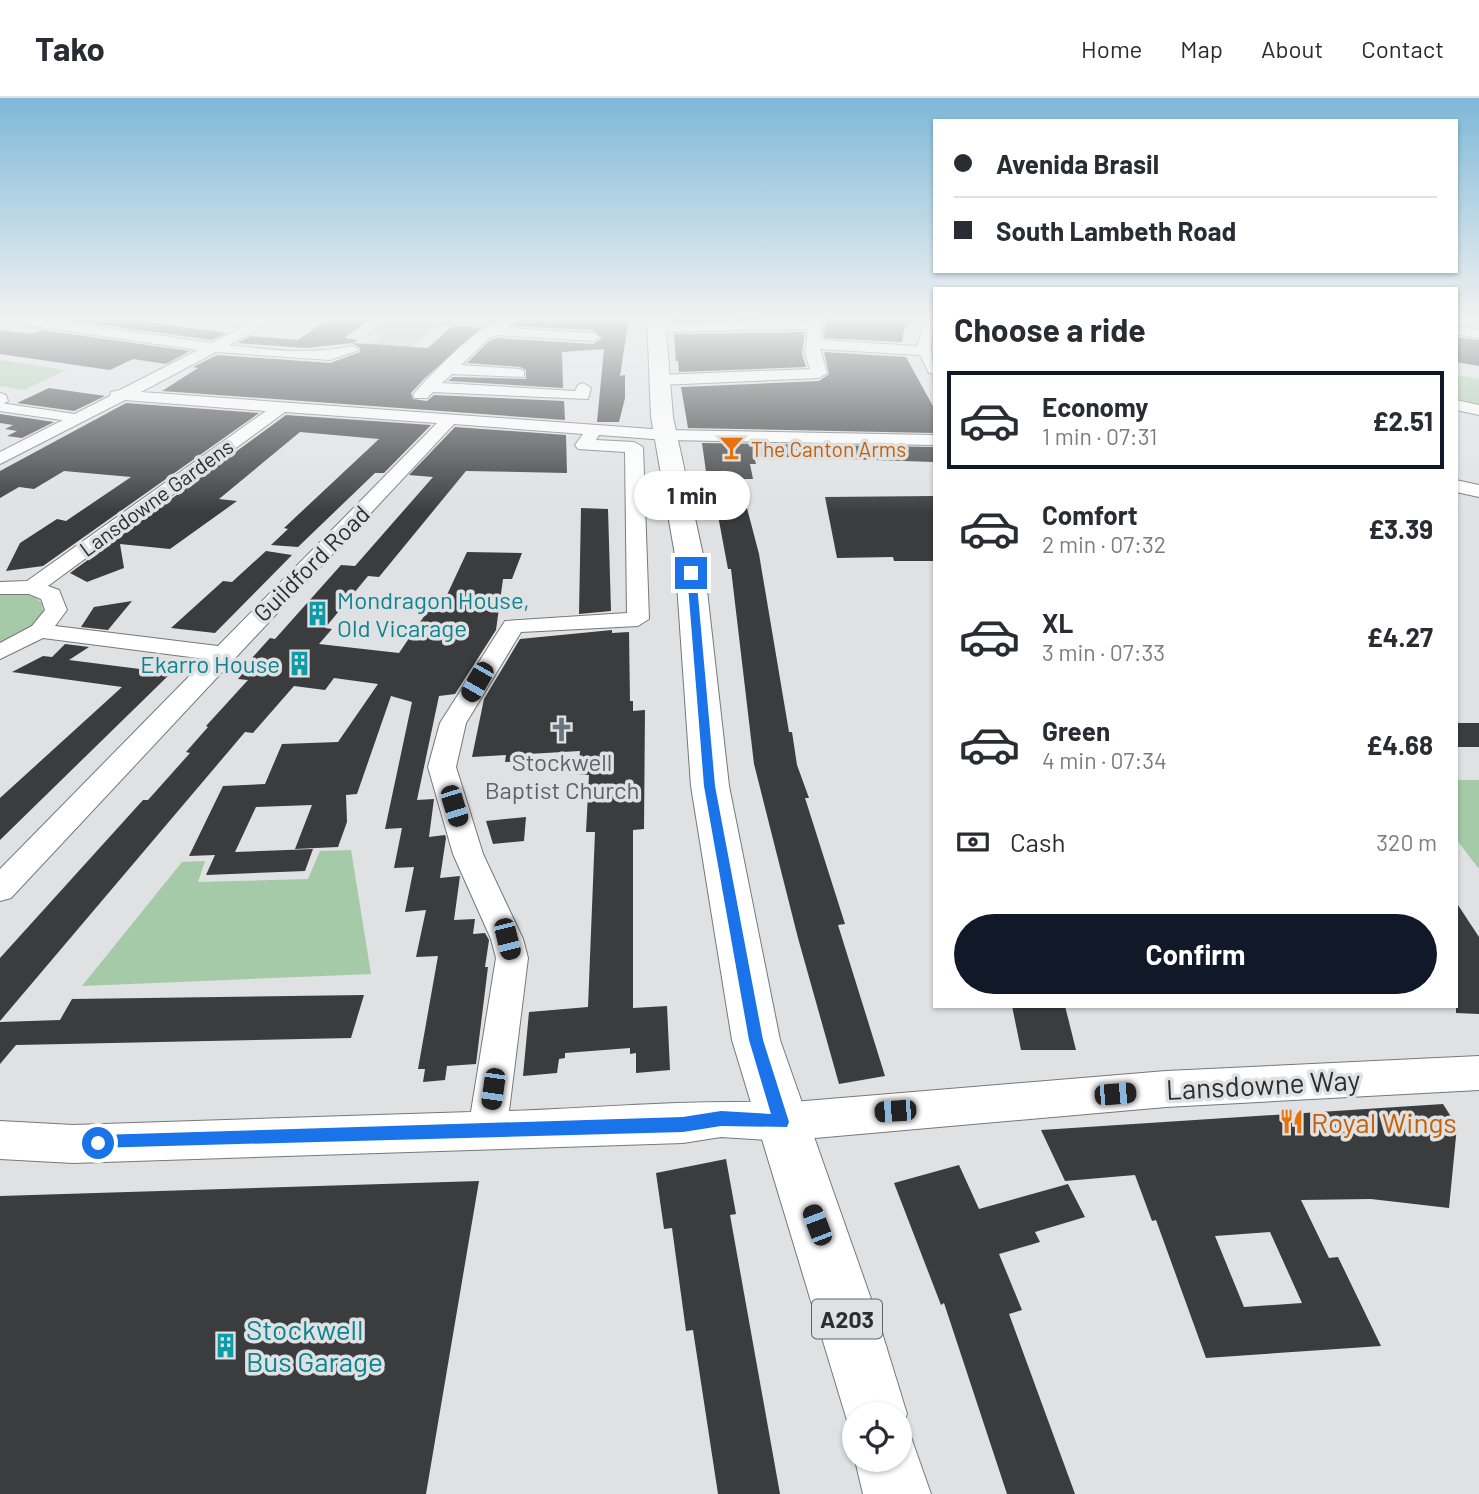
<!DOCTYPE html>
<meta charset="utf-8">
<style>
body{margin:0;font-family:Barlow,sans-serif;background:#f2f2f3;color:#2b2b33;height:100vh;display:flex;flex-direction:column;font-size:26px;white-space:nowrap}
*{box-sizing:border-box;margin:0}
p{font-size:23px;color:#7c7c81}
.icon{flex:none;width:38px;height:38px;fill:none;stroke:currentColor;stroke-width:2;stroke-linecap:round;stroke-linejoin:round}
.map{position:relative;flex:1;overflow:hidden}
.side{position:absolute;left:933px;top:189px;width:525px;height:721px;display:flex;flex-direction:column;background:#fff;border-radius:0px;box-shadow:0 2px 5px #0004}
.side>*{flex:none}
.top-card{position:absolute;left:933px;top:21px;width:525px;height:154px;border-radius:0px;box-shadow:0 2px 5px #0004;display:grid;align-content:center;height:154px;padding:0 21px;background:#fff}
.buttons{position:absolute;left:842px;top:1304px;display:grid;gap:14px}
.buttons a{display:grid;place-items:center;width:70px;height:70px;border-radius:50%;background:#fff;box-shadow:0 2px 5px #0004;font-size:35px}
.end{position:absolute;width:32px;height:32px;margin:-16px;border:9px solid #1a73e8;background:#fff;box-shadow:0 0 0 4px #fff}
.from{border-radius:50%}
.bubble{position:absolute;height:49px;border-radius:24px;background:#fff;box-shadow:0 2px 5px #0004;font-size:23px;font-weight:700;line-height:49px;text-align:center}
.car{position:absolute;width:21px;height:42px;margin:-21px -10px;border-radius:9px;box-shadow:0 0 5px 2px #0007;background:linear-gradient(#222 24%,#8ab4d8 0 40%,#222 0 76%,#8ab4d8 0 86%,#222 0)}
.top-card b{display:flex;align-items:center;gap:24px;height:66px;font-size:26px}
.top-card b+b{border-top:2px solid #e1e1e2}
.top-card i{width:18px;height:18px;background:#2b2b33}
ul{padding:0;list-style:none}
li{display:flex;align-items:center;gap:21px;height:98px;margin:0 14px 10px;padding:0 7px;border:4px solid transparent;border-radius:0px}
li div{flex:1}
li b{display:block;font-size:26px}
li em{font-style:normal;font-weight:700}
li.active{border-color:#111827}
li>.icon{width:63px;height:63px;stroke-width:1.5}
h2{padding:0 21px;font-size:32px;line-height:84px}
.pay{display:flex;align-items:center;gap:18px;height:77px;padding:0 21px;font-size:26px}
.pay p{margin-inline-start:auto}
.cta{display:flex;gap:14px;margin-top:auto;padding:14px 21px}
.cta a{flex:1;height:80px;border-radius:42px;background:#111827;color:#fff;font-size:28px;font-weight:700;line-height:80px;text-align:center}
header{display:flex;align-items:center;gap:42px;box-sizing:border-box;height:98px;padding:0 35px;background:#fff;border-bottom:2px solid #e1e1e2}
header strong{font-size:33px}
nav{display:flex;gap:38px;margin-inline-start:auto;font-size:24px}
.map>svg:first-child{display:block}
.green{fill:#a5caa7}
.building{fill:#3a3c3d;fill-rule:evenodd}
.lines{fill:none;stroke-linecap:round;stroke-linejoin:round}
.pedestrian-casing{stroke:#76787a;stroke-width:2}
.minor-casing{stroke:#76787a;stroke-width:2}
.trunk-casing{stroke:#76787a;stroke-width:2}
.pedestrian{fill:#fff;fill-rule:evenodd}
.minor{fill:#fff;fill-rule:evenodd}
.trunk{fill:#fff;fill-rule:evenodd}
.route{fill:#1a73e8}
.labels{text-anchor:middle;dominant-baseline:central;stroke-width:7;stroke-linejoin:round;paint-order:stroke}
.far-food-label{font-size:21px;fill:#c56008;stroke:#dfe1e3;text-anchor:start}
.far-street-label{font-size:21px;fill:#2c2d2d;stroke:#dfe1e3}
.shield{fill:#dfe1e3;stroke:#626364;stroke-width:2}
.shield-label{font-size:23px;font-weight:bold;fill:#2c2d2d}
.street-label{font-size:24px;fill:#2c2d2d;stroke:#dfe1e3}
.culture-label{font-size:24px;fill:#0d838f;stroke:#dfe1e3;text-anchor:start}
.worship-label{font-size:24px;fill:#5b616d;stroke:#dfe1e3}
.near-street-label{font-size:28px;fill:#2c2d2d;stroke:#dfe1e3}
.near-food-label{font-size:28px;fill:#c56008;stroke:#dfe1e3;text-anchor:start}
.near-culture-label{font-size:28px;fill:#0d838f;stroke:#dfe1e3;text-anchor:start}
</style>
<header>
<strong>Tako</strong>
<nav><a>Home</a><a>Map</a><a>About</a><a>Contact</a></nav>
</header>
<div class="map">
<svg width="1479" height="1396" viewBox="0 0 1479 1396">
<rect width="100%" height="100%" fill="#dfe1e3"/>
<path class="green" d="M389,219H502L491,220L498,223L489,231L436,228L399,261L357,258L382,238L365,237Z
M0,263V262L66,272L24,292L0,288Z
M1456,277L1479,281V307L1456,303Z
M0,496C16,496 30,494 42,505L43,514L26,534L0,547Z
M1456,682H1479V771L1456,741Z
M351,752L371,876L82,888L182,764L205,763L198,784L308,781L320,753Z"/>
<path class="building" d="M74,219H113L226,235L212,242L67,222Z
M331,219H374L344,240L358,242L353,245L428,250L452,228L481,230L424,281L411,295L413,301L427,303L434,297L564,303L565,322L162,293L198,270L193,269L217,257L330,265L360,254V250L352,245L306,250L237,245L251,238L298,242Z
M629,219L620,278L625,277V300L619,324H597L604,251L562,254L563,290L448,283L453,279L526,281V272L520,269L467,265L490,242L498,240L593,246L602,240L593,232L513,228L520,220Z
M673,219H806V220L674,224Z
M826,219H916L904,232L902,244L824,240Z
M0,232L31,236L42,232L190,253L166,266L133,261L110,272L0,256Z
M805,234L802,256L806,269L679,274L678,263H676L674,236Z
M1456,239L1479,242V268L1456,264Z
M824,254L906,259L934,310V335L688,330L681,289L819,283L829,276Z
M49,290L105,298L74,313L17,305Z
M126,305L259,315L43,468L6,473L20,445L57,421L66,423L131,379L64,373L34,391L19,389L0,400V373Z
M0,316L54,324L22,340L7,338L17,333L5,331L13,327L0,325Z
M286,317L431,327L384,375H375L298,449L271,447L288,431L284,430L379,341L300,334L219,401L237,403L170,451L120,446L124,470L87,484L70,475Z
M455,329L566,337L567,375L466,373L379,479L368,478L325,530L332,531L319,546L399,555L427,514H439L467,454L522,455L512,481H503L496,532L455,596L439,598L417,702L434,701L429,739L445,737L446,740L440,780L460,778L454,822L475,821L473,836L485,835L489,842L485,869H488L476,966L447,968L445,982L423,984L425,971H418L438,858L416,859L426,812L405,814L414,769L394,770L402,730L385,731L412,604L391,598L357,696L346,697L347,724L338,749L295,751L312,707L256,709L235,754L313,751L305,773L206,777L215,757L189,758L223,688L265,686L282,646L338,644L378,586L334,580L325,592L294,588L253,635L245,634L0,923V860L143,702H148L190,655L186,654L208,629L206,628L248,582L238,581L248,569H244L270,540L275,541L341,467L355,468L433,379L409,377Z
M702,345L934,349V364L754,358L756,366H750L753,381H744L746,390L742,391L759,456L789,634H792L797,667L809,700H805L845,826L838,827L885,978L839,986L798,840L754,666L731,471H728L711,380L707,381Z
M934,398V463H894L893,459L837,460L825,399Z
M581,410L608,411L611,513L579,516Z
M266,453L292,457L215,535L171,530L223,483L232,484Z
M132,503L108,532L81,529L94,509Z
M612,532V535L629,534L630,603H633V613L645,612L644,731L633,732V910L667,908L670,972L636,975V955L630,956V950L565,955V960L559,961L557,975L523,978L529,914L588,909L595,734H586L589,677L578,676L580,653L528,656L527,663L505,664L506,657L472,659L484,601L520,541Z
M65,546L89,549L69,562L171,575L0,742V700L122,589L12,574L43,558L52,559Z
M1456,625H1479V649H1456Z
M526,719L524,743L493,746L486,723Z
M1456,804L1479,839V916L1456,915Z
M364,897L351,940L16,947L0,966V924L60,922L72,901Z
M1012,908H1065L1076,952H1021Z
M1443,1006L1457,1028L1449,1110L1371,1101L1301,1102L1329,1160L1338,1159L1381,1248L1206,1260L1156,1122L1152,1123L1135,1077L1065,1083L1041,1032ZM1270,1134L1302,1205L1244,1209L1215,1138Z
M726,1061L736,1116L730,1117L780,1396H718L693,1232L686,1233L672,1130L664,1131L656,1075Z
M959,1067L979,1111L1068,1086L1085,1119L1035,1134L1040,1144L999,1156L1022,1212L1009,1216L1075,1396H1007L944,1205L941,1207L894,1085Z
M479,1083L426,1396H0V1098Z"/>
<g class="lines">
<defs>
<path id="pedestrian" d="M0,305L75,316L81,320L75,324L0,313Z"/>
<path id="minor" d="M0,219H29L212,245L262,219H280L229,247C270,252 312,257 352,248L359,252L330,262L216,254L141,294L666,332L934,337V347L666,342L599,337L596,342L634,344L643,349L649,521L638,528L521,534L466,625L456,669L483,756L523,841L528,860L509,1013C599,1010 691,1001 781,1005L1166,973L1479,958V992L1166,1009L781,1043L721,1039L683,1045L73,1065L0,1061V1023L73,1027L471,1014L496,860L491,841L453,756L428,669L440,625L505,523L627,515L625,354L578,351L575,347L583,336L454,326L11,800L0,803V771L206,561L43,540L0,561V545L32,528L45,512L41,501L29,496H0V484L27,483L266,313L125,302L0,366V354L110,298L111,294L120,292L198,252L0,223ZM285,314L437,325L218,548L55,528L67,512L59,492L48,488Z
M502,219H517L508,230L593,235L600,239L593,243L498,237L489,240L461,267L519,271L524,273V279L452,276L442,285L575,293L578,287L583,285L591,290L588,301L433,294L427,300H415L413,297C424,283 464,243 479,234C489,229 494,228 502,219Z
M809,219H823L821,242L917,248L927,219H934L931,249L934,276L929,275L920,257L820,251L827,275L819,280L659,287L651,282L659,277L810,271L805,256L808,231L656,234L651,233V227L809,223Z
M1456,228L1479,232V240L1456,236Z
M0,295L6,297L8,303L0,308Z
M1456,302L1479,307V317L1456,312Z
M1456,382L1479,387V399L1456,394Z"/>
<path id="trunk" d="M647,219H665L673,319L703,457L729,688L780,942L876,1215L907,1316L900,1334L911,1339L931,1396H863L855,1362H900V1316H854L852,1339L732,942L691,688L675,457L651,319Z"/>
</defs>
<use href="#pedestrian" class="pedestrian-casing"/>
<use href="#minor" class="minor-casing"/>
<use href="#trunk" class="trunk-casing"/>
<use href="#pedestrian" class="pedestrian"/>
<use href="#minor" class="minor"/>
<use href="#trunk" class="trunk"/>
</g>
<linearGradient id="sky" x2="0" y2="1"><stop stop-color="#7eb8d8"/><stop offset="0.53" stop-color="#f1f2f2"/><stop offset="1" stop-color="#f1f2f2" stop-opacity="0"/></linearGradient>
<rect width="1479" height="415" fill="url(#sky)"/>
<path class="route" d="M691,473L696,475L715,688L763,942L789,1024L787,1029L721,1028L683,1034L93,1050V1039L98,1037L683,1019L721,1013L771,1016L749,942L704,688L687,475Z"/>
<defs>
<symbol id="bar-bare" viewBox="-9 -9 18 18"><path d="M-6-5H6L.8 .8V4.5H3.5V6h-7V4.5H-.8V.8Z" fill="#e8710a" stroke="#dfe1e3" stroke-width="2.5" paint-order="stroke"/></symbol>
<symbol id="building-bare" viewBox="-9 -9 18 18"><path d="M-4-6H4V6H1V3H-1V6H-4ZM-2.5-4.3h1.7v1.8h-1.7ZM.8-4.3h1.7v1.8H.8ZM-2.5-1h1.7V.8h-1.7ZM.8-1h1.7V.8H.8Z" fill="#0f9aa8" stroke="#dfe1e3" stroke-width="2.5" paint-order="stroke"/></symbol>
<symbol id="church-bare" viewBox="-9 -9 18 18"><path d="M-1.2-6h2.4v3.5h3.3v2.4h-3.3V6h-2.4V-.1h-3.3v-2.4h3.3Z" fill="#6b7280" stroke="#dfe1e3" stroke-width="2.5" paint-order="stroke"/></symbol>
<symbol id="restaurant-bare" viewBox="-9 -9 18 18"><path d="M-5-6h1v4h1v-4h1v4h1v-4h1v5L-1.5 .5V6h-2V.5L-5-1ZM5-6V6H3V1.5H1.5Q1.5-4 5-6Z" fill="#e8710a" stroke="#dfe1e3" stroke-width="2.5" paint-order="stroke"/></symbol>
</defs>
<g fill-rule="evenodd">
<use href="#bar-bare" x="714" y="332" width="35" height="35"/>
<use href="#building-bare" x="300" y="498" width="35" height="35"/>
<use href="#building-bare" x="282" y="548" width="35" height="35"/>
<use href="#church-bare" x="544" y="614" width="35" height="35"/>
<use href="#restaurant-bare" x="1274" y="1006" width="35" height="35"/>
<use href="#building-bare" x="208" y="1230" width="35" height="35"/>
</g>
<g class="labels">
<g class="far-food-label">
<text x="751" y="350">The Canton Arms</text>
</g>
<g class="far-street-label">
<text transform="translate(156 399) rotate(-36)">Lansdowne Gardens</text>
</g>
<rect class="shield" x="812" y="1201.5" width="70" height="39" rx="5"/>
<g class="shield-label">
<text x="847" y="1221">A203</text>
</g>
<g class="street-label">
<text transform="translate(311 465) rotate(-45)">Guildford Road</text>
</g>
<g class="culture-label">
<text x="337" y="501">Mondragon House,<tspan x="337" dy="28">Old Vicarage</tspan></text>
<text x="280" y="565" text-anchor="end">Ekarro House</text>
</g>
<g class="worship-label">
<text x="562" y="663">Stockwell<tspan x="562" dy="28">Baptist Church</tspan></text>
</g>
<g class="near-street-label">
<text transform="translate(1263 986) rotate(-3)">Lansdowne Way</text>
</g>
<g class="near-food-label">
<text x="1311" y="1024">Royal Wings</text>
</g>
<g class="near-culture-label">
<text x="246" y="1231">Stockwell<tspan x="246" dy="32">Bus Garage</tspan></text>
</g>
</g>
</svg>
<div class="buttons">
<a><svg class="icon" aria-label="locate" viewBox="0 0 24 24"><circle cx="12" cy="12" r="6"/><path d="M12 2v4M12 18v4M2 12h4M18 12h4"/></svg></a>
</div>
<i class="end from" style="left:98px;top:1045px"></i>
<i class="end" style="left:691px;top:475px"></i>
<div class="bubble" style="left:634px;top:373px;width:116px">1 min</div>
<i class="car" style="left:477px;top:584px;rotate:210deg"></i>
<i class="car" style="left:454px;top:708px;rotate:163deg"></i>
<i class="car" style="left:507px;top:841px;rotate:166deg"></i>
<i class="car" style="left:493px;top:991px;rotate:188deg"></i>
<i class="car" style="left:1115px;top:996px;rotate:85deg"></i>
<i class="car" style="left:895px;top:1013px;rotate:266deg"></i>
<i class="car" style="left:817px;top:1127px;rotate:339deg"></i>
<div class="top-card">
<b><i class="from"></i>Avenida Brasil</b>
<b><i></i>South Lambeth Road</b>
</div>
<section class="side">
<h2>Choose a ride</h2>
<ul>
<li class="active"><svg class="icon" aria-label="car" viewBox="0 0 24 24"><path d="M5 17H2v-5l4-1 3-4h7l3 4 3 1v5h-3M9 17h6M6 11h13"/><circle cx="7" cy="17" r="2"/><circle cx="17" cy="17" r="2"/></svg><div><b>Economy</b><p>1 min · 07:31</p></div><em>£2.51</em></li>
<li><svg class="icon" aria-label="car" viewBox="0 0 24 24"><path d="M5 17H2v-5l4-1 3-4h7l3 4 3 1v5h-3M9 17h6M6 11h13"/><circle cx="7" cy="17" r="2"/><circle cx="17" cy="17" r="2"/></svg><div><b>Comfort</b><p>2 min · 07:32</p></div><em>£3.39</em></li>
<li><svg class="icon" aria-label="car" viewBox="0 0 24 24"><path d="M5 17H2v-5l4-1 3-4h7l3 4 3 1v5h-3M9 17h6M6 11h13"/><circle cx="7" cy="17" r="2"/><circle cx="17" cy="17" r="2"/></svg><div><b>XL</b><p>3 min · 07:33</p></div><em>£4.27</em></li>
<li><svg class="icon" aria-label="car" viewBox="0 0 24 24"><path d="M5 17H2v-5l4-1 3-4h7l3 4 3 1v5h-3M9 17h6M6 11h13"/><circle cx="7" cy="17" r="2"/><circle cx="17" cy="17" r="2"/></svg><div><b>Green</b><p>4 min · 07:34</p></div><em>£4.68</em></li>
</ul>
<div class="pay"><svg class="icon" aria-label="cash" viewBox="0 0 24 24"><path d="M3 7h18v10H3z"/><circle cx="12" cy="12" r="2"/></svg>Cash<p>320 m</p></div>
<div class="cta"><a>Confirm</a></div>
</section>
</div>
